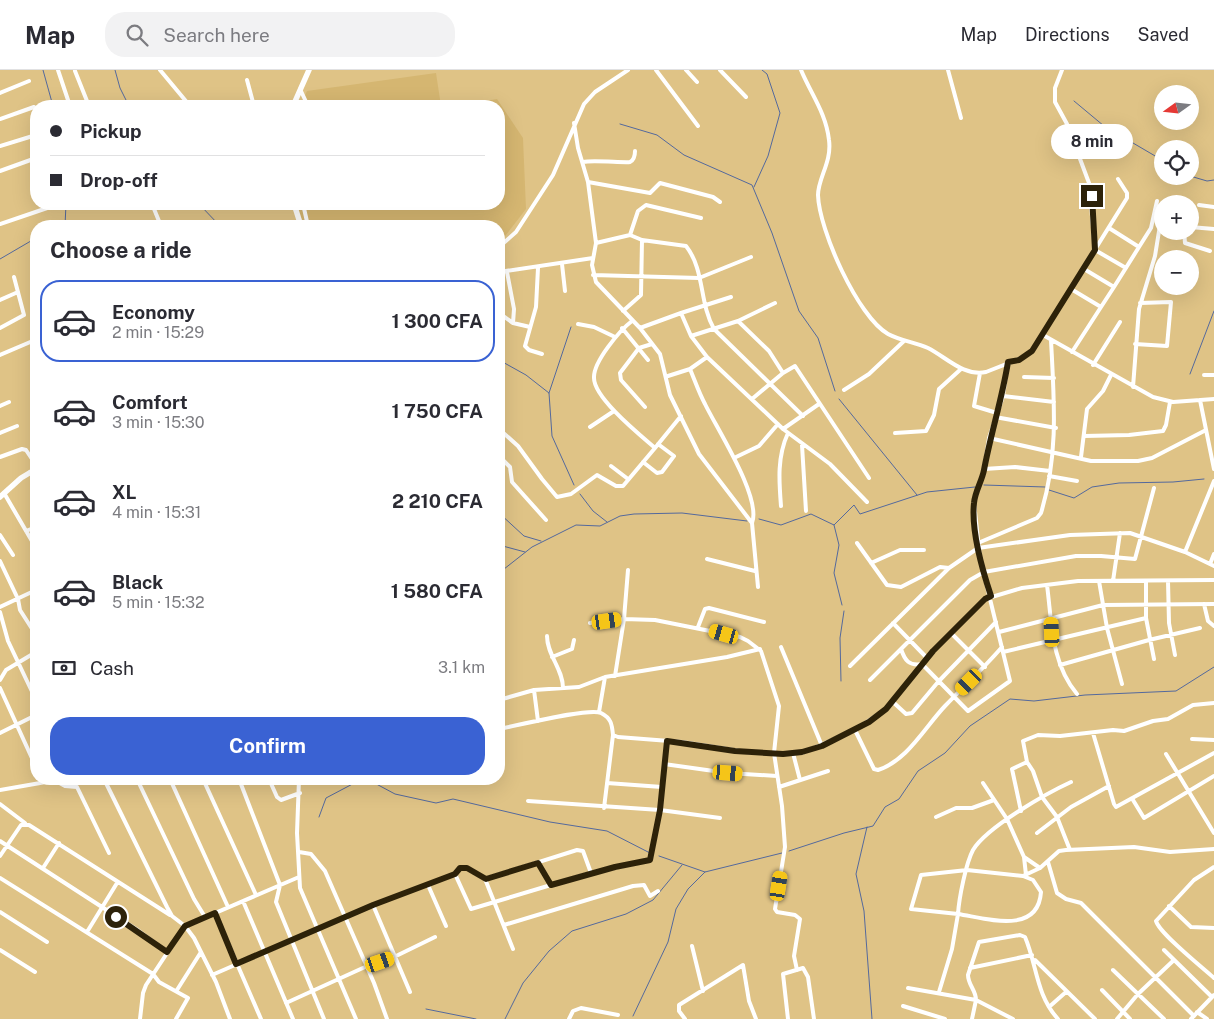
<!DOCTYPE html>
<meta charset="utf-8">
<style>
body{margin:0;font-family:"Public Sans",sans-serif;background:#f2f2f3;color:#2b2b33;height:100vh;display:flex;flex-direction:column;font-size:19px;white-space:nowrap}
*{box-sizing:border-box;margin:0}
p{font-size:16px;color:#7c7c81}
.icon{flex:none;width:28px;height:28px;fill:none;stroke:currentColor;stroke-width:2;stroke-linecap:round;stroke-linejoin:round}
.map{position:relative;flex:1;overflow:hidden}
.drawer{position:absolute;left:30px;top:150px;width:475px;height:565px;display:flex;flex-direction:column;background:#fff;border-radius:20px;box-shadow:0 5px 20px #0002}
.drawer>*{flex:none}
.top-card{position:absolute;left:30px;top:30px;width:475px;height:110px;border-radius:20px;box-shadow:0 5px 20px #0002;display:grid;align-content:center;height:110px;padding:0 20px;background:#fff}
.needle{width:32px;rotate:255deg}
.tools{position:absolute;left:1154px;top:15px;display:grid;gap:10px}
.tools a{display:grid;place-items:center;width:45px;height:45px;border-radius:50%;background:#fff;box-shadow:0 5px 20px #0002;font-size:25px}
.end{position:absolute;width:22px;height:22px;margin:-11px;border:6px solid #2d2209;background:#fff;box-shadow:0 0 0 2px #fff}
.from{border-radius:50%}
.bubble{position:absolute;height:35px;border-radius:18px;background:#fff;box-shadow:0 5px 20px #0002;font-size:16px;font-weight:700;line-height:35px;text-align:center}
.car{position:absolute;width:15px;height:30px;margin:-15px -8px;border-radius:6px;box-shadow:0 0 4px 1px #0007;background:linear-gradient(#f5c518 24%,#345 0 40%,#f5c518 0 76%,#345 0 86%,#f5c518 0)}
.top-card b{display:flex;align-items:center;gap:18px;height:48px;font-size:19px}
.top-card b+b{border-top:1px solid #e1e1e2}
.top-card i{width:12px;height:12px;background:#2b2b33}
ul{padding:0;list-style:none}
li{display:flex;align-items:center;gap:15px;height:82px;margin:0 10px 8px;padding:0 10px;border:2px solid transparent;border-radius:20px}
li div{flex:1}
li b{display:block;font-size:19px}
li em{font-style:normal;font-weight:700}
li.active{border-color:#3a62d3}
li>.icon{width:45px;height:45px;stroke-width:1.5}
h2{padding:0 20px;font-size:22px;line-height:60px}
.pay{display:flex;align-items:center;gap:12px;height:55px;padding:0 20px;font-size:19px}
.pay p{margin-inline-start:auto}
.primary-button{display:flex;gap:10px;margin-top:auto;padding:10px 20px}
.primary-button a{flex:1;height:58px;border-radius:20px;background:#3a62d3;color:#fff;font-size:20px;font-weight:700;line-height:58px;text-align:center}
header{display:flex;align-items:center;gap:30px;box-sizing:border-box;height:70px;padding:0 25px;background:#fff;border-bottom:1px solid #e1e1e2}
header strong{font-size:24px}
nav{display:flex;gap:28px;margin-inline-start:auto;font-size:18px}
.search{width:350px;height:45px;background:#f2f2f3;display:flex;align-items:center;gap:12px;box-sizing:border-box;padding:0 18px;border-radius:20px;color:#7c7c81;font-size:19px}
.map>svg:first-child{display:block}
.built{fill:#d5b671}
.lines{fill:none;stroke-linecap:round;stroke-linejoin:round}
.stream{stroke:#54699d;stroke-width:1}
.street{stroke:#fff;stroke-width:4}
.secondary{stroke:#fff;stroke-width:5.5}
.route{stroke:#2d2209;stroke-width:6}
</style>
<header>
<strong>Map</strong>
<div class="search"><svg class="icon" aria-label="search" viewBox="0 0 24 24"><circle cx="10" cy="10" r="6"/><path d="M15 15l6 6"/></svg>Search here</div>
<nav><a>Map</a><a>Directions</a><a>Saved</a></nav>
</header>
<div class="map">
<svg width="1214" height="949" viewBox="0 0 1214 949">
<rect width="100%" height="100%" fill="#dfc386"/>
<path class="built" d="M436,3L441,36H300L307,21Z
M497,29L523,68L526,139L499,174V156H304L297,134H499V36H458Z"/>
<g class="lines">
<path class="stream" d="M43,0L53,36
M115,0L120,18L129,36
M1074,31L1104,56L1162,90
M620,54L657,65L684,85L752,115L772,163L799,241L818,268L835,321
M1190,106L1207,111L1214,110
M754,117L768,86L780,43L767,4L762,0
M199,134L220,156
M65,156L66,134
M0,189L36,168
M499,290L526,305L549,323L552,366L574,415
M1190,304L1214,241
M549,323L571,257
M839,329L917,425
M984,415L1045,417
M1049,420L1074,428L1092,417L1119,413L1173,412L1204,409
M580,424L593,441L607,452
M499,443L524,466L541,471
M759,449L781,455L811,444L834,455L854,435L860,444L927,422L975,417
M834,455L839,475L834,503L842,535
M499,475L525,482
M499,503L532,477L576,455L600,456L620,446L634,444L682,443L747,451
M841,611L840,568L844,541
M367,709L395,724L436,733L453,729L550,752L607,761L650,783
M319,747L326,728L362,709
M867,757L856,804L864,841L872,949
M789,781L844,763L873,756L885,737L899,729L918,701L945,683L970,656L1010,629L1034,631L1085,625L1176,621L1214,597
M659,786L705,802L782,783
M426,939L476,949
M633,946L668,872L676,839L688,819L705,802
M505,949L523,913L549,881L572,861L626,844L653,830L682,795"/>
<path class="street" d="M58,0L70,36
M160,0L190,36
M656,0L698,56
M686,0L697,12
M720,0L746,27
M801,0C811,24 826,43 829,70C832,92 818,108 818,125C819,160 858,247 888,264C901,271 915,272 928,278C946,287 964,307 986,302L1019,289L1032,281L1127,128V123L1118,109
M948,0L961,48
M1062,0L1055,18V32L1067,54L1089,113L1095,180
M75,1L89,36
M247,10L254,36
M300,19L308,36
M0,23L29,11
M0,49L34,37
M574,53L578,78L588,112L596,173L592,195L596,212L640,258L660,284L670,325L699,384L752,453L758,517
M0,76L36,65
M583,92C593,90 625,93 630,92C634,90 635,85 635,81
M0,101L36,88
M588,112L650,123L660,113L713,127L720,132
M152,134L161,156
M303,134L308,156
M1199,135L1214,137
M0,154L56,135
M1190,157L1214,159
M1184,161L1185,173L1210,181
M630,165L638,141L646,135L701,148
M596,173L630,165L642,170L686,176C705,200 699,233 714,259L803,346
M499,177L516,162L553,105L584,34L595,22L628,0
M1139,177L1151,158L1157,131
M1095,180L1126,198
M562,194L565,221
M538,198L536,237L525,276L529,280L542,284
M1084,199L1114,217L1139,177L1109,158
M499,202L593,188
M507,202L514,239L513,253
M593,205L699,208L751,187
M1071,219L1101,237L1072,282
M0,230L18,222
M1101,237L1114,217
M623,241L641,225L642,170
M499,243L513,253L530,257
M681,243L731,227
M632,251C620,260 593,292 594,308C594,328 640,365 655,378L681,346
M738,251L769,281L783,303L752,329
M578,254L594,257L615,267
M0,258L24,245L14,207
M622,258L648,290
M640,258L681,243L691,266L707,287L783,359L830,394L867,432
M1043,265L1153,327L1173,332L1214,329
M691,266L738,251L775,233
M1135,274L1167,276L1171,232L1140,233
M0,285L35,270
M1093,295L1120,252
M690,299C695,311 699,323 705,334C717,359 762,428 752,453
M783,303L795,296L869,408
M980,303L974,336L997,343
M1204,305H1214
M668,306L690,299L707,287
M1024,307L1054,308
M1133,317L1139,239L1155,186L1160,155
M844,320L869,304L904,271
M1003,326L1054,332
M1200,330L1214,399
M0,336L9,332
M645,337L621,310L620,303L639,278L652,274
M995,347L1056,358
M590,357L614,341
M499,359L518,376L542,409L557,427L571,424L597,405L616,416H623L655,378
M783,359L819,334
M0,363L17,356
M895,363L926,361L934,345L939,319L961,299
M1084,366L1129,365L1163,361L1166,355L1170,332
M989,368L1091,391H1138L1152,388L1206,360
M802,375L806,441
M499,386L510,397L512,412L546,450
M0,387L22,379L26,380L36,395
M1081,387L1087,339L1103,321L1111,305
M734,388L759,376L778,354
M643,392L657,403L662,402L674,386L658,374
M611,396L628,409
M984,399L1015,397L1050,401
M30,402L36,408
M1049,406L1077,411
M4,423L36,478
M781,436C779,411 777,387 788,363
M26,461L36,457
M0,465L13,485
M857,473L887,515L901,517L940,497L949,498
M978,473L1037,448L1041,443C1059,384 1054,330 1051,270
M1185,482L1214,411
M36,484L32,489L36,498
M707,489L755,501
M0,491L18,529L20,540L36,565
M871,493L900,480H924
M1210,494L1214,484
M1099,511L1107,558L1122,614
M1113,511L1120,463
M1146,511V548L1154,589
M1168,511L1169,553L1175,585
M1047,515C1052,553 1051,593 1077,624
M1204,534L1208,551L1214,556
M0,537L36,520
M0,542L8,571L36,630
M590,553L624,549L655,550L740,567L748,571L761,581L779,636L774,683L782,736L785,777L775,839L777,842L795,845L800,849L794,886L797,900
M893,553L927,588
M698,557L705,539L709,538L764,552
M999,562L1103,535L1214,534
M951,563L985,597
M547,566C547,585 563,599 563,618
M781,577L822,676
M901,579C905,591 909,596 922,594L968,641L1010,611L980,488L974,432L984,399L989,368L1003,326L1008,292
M1003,582L1146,548
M552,587L572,579L574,570
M1060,595L1149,570L1200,558
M850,596L949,498L978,478L1070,465L1130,463L1185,482L1214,496
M615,606L624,549L628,500
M0,610L6,600L36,582
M870,610L970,510L984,502L1076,486H1101L1135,489L1154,418
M0,618L36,697
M534,620L538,651
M499,630L534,620L579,617L605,607L727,587L760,579
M893,632L906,644L912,643L938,612L996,552
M599,642L605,607
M499,659C516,656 590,637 601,643C611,648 612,654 613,665L618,667L682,672L753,683H802L855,660L886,639L933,581L985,529L1022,518L1078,511L1214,510
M855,660L874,699L878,700C907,691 925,657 945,636C964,616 984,598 1002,577
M0,663L36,645
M1093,663L1114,734L1116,737L1214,683
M1192,669L1214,670
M793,683L800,710
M1166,684L1214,763
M664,694L728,703L777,706
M104,709L167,837L172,846L185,856L194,868L216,912L230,949
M137,709L194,829L205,847
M170,709L228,837
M203,709L256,825
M239,709L280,815L276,832L324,949
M269,709L277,727L281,730L300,723
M299,709L297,763L300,818L356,949
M56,711L65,716L77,717L109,783
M458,711V709
M607,713L662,717
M983,713L1007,749L1024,787L1040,798
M779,717L828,701
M0,720L63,709
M1133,730L1144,748L1214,706
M528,731L660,740L720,748
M0,734L25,753
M604,738L613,665
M1021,741L1012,699L1027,692
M936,747L956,738H972L994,730
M1037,763L1071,737L1109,716
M0,771L139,861L167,882
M1070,780L1057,747L1042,727L1033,701L1027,692L1023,671L1038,665L1060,666L1113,660L1124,661L1153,651L1168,649L1193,635L1214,633
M299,782L311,784L325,801L374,913L387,949
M0,786L21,755H29L170,845
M1024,787L1026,805
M1048,792L1057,823L1066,829L1081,833L1194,946
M538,793L551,815
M1214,797L1194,810L1156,851C1159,863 1203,898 1214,908
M43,798L59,773
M455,804L471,839L591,803L650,790L660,740L667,671
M1023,806L1033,810L1041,822C1038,866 985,848 958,844C959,828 966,793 973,780C987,757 1047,723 1071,712
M0,808L153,904L159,912L188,928L176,949
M485,809L577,780L583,781L591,803
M428,815L446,856
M243,831L293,949
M373,835L410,922
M1169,836L1191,857L1214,858
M0,842L47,872
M215,843L261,949
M504,855L633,816L644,815L650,826L658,821
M87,862L117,813
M692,876L703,921
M0,880L35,902
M1164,880L1212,927
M1035,890L1095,949
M970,898L1032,885
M1113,900L1164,949
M212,905L373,835L455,804L460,798H467L485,809L513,879
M908,918L976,930L972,949
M177,920L201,882
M1102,920L1130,949
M939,922L952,879L958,844L911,839L921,805L967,800L1023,806L1040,798L1059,781L1066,780L1134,777L1170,782L1214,779
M286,933L365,897L394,887L435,867
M903,936L945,949
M1049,937L1066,922
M1197,942L1207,949
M140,949L143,923L146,915L185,856L299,807
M569,949L573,941L581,938L618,945
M685,949L679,941V935L743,895L749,931L756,949
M788,949L783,904L803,898L808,907L814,949
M1013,949L976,930C976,920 968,915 968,905L979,872L1020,865L1025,867C1037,895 1036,925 1058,949
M1117,949L1138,924L1174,890
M1191,949L1214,925"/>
<path class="secondary" d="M293,36L309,0
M294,134L301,156
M0,427L21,408L36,399"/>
</g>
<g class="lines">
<path class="route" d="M116,847L167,882L185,856L215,843L236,894L373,835L455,804L460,798H467L486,809L538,793L551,815L615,797L650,790L660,740L667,671L735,681L783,684L802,682L822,676L869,652L886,639L933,581L985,529L991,526C982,499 971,461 974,433C975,421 982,411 984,400C991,363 1002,329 1008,292L1019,290L1032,281L1095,180L1092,126"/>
</g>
</svg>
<div class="tools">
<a><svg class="needle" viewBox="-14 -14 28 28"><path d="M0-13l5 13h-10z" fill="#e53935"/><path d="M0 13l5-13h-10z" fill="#7c7c81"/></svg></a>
<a><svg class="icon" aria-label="locate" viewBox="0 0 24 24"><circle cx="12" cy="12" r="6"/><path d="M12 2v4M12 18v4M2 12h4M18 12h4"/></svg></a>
<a>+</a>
<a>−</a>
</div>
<i class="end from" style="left:116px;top:847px"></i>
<i class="end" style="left:1092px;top:126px"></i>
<div class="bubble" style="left:1051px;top:54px;width:82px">8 min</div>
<i class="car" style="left:607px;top:551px;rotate:82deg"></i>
<i class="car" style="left:1052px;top:562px;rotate:357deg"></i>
<i class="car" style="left:724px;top:564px;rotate:286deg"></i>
<i class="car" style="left:969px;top:612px;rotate:225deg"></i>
<i class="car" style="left:728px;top:703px;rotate:95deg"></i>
<i class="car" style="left:779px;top:816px;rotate:9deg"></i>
<i class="car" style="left:380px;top:892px;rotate:71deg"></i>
<div class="top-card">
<b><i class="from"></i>Pickup</b>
<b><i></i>Drop-off</b>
</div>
<section class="drawer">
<h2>Choose a ride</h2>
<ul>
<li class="active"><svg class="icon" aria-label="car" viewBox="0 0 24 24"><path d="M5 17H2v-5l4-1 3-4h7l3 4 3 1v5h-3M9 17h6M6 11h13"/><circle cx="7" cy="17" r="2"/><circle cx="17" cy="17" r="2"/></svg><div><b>Economy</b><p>2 min · 15:29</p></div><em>1 300 CFA</em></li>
<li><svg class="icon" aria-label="car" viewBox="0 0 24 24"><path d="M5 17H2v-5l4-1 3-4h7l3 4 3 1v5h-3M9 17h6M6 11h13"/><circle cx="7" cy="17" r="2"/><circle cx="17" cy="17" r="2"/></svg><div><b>Comfort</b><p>3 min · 15:30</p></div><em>1 750 CFA</em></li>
<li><svg class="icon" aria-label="car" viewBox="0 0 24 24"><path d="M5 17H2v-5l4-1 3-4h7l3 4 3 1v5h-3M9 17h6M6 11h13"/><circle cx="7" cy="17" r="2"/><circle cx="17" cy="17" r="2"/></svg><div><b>XL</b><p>4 min · 15:31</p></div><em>2 210 CFA</em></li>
<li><svg class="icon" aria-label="car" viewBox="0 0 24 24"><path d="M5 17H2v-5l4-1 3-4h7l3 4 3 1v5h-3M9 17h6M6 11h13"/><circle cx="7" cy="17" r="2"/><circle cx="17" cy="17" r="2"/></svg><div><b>Black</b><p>5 min · 15:32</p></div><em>1 580 CFA</em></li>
</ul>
<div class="pay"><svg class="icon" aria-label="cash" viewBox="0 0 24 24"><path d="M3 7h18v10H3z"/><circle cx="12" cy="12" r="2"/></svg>Cash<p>3.1 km</p></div>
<div class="primary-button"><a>Confirm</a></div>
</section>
</div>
